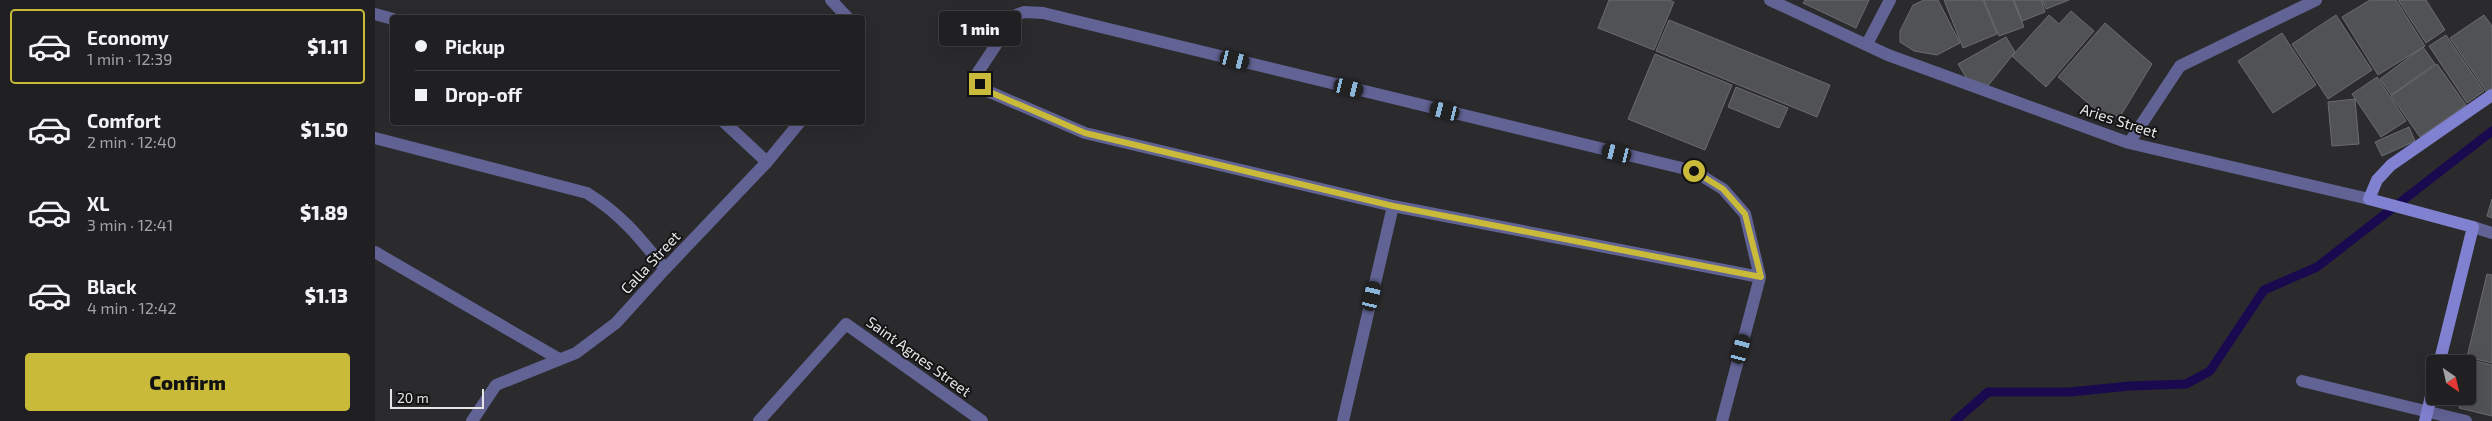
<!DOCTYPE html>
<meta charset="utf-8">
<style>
body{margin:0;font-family:"Exo 2",sans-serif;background:#2d2d2f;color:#f1f3f6;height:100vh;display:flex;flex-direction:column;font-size:19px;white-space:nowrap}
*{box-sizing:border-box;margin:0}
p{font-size:16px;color:#a2a3a5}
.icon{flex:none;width:28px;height:28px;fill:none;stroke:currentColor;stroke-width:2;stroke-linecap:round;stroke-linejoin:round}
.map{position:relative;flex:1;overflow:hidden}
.details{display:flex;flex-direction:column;background:#202022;width:375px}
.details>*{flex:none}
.banner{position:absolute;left:15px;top:15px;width:475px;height:110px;border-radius:5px;box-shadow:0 5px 20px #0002,0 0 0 1px #3d3e40;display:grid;align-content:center;height:110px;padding:0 25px;background:#202022}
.needle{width:32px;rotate:146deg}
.controls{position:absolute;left:2051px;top:355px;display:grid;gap:10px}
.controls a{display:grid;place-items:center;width:50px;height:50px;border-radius:5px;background:#202022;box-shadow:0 5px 20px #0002,0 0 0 1px #3d3e40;font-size:25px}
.scale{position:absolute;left:15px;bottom:12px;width:94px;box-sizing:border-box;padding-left:5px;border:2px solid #e6e6e8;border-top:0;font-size:14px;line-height:18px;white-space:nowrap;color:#e6e6e8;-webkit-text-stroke:4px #141415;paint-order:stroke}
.end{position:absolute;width:22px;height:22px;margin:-11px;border:6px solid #caba3a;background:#111;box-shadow:0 0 0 2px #111}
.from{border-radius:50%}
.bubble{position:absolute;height:35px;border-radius:5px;background:#202022;box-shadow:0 5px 20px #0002,0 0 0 1px #3d3e40;font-size:16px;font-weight:800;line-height:35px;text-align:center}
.car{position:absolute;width:15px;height:30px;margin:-15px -8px;border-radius:6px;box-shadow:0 0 4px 1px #0007;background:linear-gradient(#222 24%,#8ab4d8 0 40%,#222 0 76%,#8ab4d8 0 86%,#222 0)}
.banner b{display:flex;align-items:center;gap:18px;height:48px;font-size:19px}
.banner b+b{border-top:1px solid #3d3e40}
.banner i{width:12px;height:12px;background:#f1f3f6}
ul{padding:9px 0 0;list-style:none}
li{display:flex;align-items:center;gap:15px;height:75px;margin:0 10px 8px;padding:0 15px;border:2px solid transparent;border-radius:5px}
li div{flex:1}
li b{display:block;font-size:19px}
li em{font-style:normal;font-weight:800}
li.active{border-color:#caba3a}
li>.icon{width:45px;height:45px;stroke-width:1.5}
.button{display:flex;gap:10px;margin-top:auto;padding:10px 25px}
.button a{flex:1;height:58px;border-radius:5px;background:#caba3a;color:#111;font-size:20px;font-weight:800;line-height:58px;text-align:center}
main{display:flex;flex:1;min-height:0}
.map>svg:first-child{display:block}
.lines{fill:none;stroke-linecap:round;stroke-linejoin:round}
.stream{stroke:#190a4f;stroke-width:9}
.building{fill:#515255;stroke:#6b6c6f}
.street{stroke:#626395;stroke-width:12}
.secondary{stroke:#8181d1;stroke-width:12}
.route{stroke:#caba3a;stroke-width:6}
.labels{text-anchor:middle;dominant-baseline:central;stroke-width:4;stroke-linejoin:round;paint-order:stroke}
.street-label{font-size:15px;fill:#e6e6e8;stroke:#141415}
</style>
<main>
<section class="details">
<ul>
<li class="active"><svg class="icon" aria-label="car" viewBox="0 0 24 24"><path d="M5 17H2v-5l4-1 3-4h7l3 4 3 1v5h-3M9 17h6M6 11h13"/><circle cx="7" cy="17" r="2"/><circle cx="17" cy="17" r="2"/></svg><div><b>Economy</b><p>1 min · 12:39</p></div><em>$1.11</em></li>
<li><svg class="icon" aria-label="car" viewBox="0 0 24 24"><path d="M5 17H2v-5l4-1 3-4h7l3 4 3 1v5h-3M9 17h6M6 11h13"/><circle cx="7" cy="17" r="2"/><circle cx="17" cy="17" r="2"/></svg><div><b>Comfort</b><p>2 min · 12:40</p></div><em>$1.50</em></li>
<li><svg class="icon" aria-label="car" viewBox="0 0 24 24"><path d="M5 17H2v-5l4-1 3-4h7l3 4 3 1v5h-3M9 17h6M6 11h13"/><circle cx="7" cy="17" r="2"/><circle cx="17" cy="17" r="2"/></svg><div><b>XL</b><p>3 min · 12:41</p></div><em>$1.89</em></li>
<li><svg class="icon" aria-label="car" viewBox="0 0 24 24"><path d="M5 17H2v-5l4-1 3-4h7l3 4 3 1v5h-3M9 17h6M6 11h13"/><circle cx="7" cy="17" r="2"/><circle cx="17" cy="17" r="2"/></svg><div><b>Black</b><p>4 min · 12:42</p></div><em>$1.13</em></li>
</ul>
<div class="button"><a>Confirm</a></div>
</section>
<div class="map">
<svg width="2117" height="421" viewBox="0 0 2117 421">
<rect width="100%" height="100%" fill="#2b2b2e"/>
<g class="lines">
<path class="stream" d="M1580,421L1613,392H1695L1754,386L1811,384L1835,371L1889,290L1942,267L2117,131"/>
</g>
<path class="building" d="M1234,0H1294L1299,2L1279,50L1223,28Z
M1430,0H1494L1481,28L1428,3Z
M1549,0H1563L1585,43L1562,55L1539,51L1525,42V31L1538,5Z
M1569,0H1608L1622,34L1588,48Z
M1609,0H1638L1649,27L1624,36Z
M1639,0H1666L1670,12L1647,21Z
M1667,0H1694L1671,9Z
M1995,0H2021L2050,46L2003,75L1967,17Z
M2023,0H2051L2070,30L2051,43Z
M1696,11L1719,31L1671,87L1637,56L1674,15L1684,24Z
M1961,15L1997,70L1953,99L1917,44Z
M2109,15L2117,26V92L2113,94L2075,38Z
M1294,20L1455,85L1442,117L1281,51Z
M1730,23L1777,64L1746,115L1730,118L1683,77Z
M1907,33L1941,85L1898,113L1863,61Z
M2071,35L2109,91L2092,103L2054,46Z
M1631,37L1640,52L1612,87L1592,79L1583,64Z
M2048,47L2060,64L2016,95L2005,79Z
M1280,54L1357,85L1330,150L1253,119Z
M2062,64L2091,105L2045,137L2016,96Z
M2002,77L2031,121L2006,137L1977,94Z
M1361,87L1413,108L1404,128L1353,107Z
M1980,99L1984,144L1957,146L1953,102Z
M2034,127L2040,141L2007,156L2000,142Z
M2117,199V218L2112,216Z
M2112,274L2117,275V363L2092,357Z
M2096,360L2117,365V416L2084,408L2087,396H2092V373Z"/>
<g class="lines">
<path class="street" d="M456,0L473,18
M1395,0L1513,55L1754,143L1994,199
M0,14L18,19
M1492,44L1515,0
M349,122L392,162
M0,138L212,193C247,215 264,237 290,269
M1754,143L1805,66L1941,0
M2098,227L2117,233
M0,252L184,359
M1927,381L2091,421
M97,421L121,385L201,353L241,323L290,269L392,162L425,122
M384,421L471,324L607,421
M968,421L1018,206
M1347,421L1385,277L1370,214L1348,189L1319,171L668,13L649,12L641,15L603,72L605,84L610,90L710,133L1018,206L1385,277"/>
<path class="secondary" d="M2064,364L2098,227L1994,199L2002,180L2016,165L2117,95
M2050,421L2060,380"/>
</g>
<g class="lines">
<path class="route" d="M605,84L610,90L710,133L1018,206L1386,277L1370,214L1348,189L1319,171"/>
</g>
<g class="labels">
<g class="street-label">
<text transform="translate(1744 120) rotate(18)">Aries Street</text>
<text transform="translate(275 262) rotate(-47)">Calla Street</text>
<text transform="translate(544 356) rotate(36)">Saint Agnes Street</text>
</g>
</g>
</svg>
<div class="controls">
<a><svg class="needle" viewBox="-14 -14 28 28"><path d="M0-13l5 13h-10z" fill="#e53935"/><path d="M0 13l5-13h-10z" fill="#a2a3a5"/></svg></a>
</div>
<div class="scale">20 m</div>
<i class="end from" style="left:1319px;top:171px"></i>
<i class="end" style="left:605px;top:84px"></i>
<div class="bubble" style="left:564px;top:11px;width:82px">1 min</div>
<i class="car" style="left:860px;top:60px;rotate:104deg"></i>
<i class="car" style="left:974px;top:88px;rotate:104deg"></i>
<i class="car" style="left:1070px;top:111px;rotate:284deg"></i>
<i class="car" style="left:1242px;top:153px;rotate:284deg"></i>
<i class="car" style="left:997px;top:296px;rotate:13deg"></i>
<i class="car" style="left:1366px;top:349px;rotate:15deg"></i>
<div class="banner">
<b><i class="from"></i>Pickup</b>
<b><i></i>Drop-off</b>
</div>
</div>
</main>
